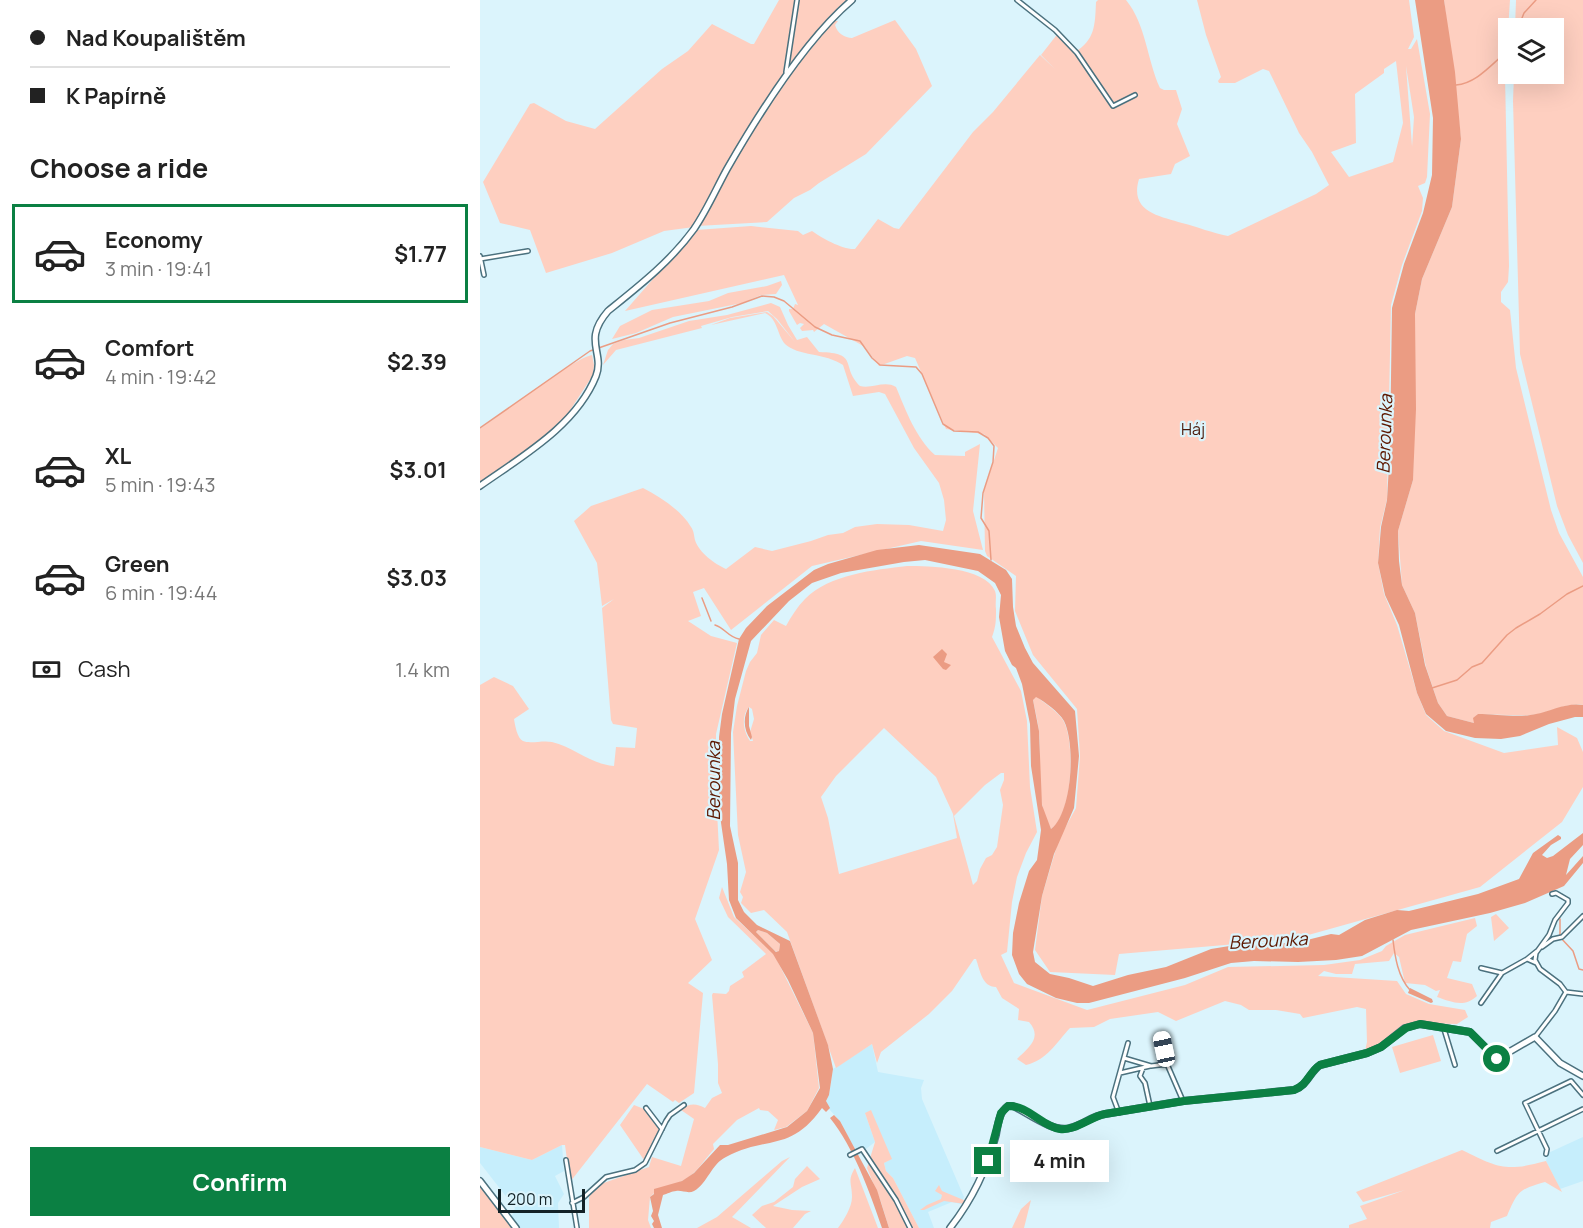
<!DOCTYPE html>
<meta charset="utf-8">
<style>
body{margin:0;font-family:Manrope,sans-serif;background:#f2f2f2;color:#222;height:100vh;display:flex;flex-direction:column;font-size:22px;white-space:nowrap}
*{box-sizing:border-box;margin:0}
p{font-size:20px;color:#767676}
.icon{flex:none;width:33px;height:33px;fill:none;stroke:currentColor;stroke-width:2;stroke-linecap:round;stroke-linejoin:round}
.map{position:relative;flex:1;overflow:hidden}
.sheet{display:flex;flex-direction:column;background:#fff;width:480px}
.sheet>*{flex:none}
.hud{display:grid;align-content:center;height:132px;padding:0 30px;background:#fff}
.fabs{position:absolute;left:1018px;top:18px;display:grid;gap:12px}
.fabs a{display:grid;place-items:center;width:66px;height:66px;border-radius:0px;background:#fff;box-shadow:0 6px 24px #0002;font-size:30px}
.scale{position:absolute;left:18px;bottom:15px;width:87px;box-sizing:border-box;padding-left:6px;border:3px solid #122227;border-top:0;font-size:16px;line-height:21px;white-space:nowrap;color:#122227;-webkit-text-stroke:4px #dbf4fc;paint-order:stroke}
.end{position:absolute;width:27px;height:27px;margin:-14px;border:8px solid #0b8043;background:#fff;box-shadow:0 0 0 3px #fff}
.from{border-radius:50%}
.bubble{position:absolute;height:42px;border-radius:0px;background:#fff;box-shadow:0 6px 24px #0002;font-size:20px;font-weight:700;line-height:42px;text-align:center}
.car{position:absolute;width:18px;height:36px;margin:-18px -9px;border-radius:8px;box-shadow:0 0 4px 2px #0007;background:linear-gradient(#fff 24%,#345 0 40%,#fff 0 76%,#345 0 86%,#fff 0)}
.hud b{display:flex;align-items:center;gap:21px;height:57px;font-size:22px}
.hud b+b{border-top:2px solid #e0e0e0}
.hud i{width:15px;height:15px;background:#222}
ul{padding:0;list-style:none}
li{display:flex;align-items:center;gap:18px;height:99px;margin:0 12px 9px;padding:0 18px;border:3px solid transparent;border-radius:0px}
li div{flex:1}
li b{display:block;font-size:22px}
li em{font-style:normal;font-weight:700}
li.on{border-color:#0b8043}
li>.icon{width:54px;height:54px;stroke-width:1.5}
h2{padding:0 30px;font-size:27px;line-height:72px}
.pay{display:flex;align-items:center;gap:15px;height:66px;padding:0 30px;font-size:22px}
.pay p{margin-inline-start:auto}
.action{display:flex;gap:12px;margin-top:auto;padding:12px 30px}
.action a{flex:1;height:69px;border-radius:0px;background:#0b8043;color:#fff;font-size:24px;font-weight:700;line-height:69px;text-align:center}
main{display:flex;flex:1;min-height:0}
.map>svg:first-child{display:block}
.built{fill:#c6eefc}
.green{fill:#fecfc0;fill-rule:evenodd}
.water{fill:#eb9c83;fill-rule:evenodd}
.lines{fill:none;stroke-linecap:round;stroke-linejoin:round}
.stream{stroke:#eb9c83;stroke-width:1.5}
.street-casing{stroke:#4b717e;stroke-width:6}
.secondary-casing{stroke:#4b717e;stroke-width:8}
.street{stroke:#fff;stroke-width:3}
.secondary{stroke:#fff;stroke-width:5}
.route{stroke:#0b8043;stroke-width:8}
.labels{text-anchor:middle;dominant-baseline:central;stroke-width:4.5;stroke-linejoin:round;paint-order:stroke}
.park-label{font-size:16px;fill:#4a1909;stroke:#dbf4fc}
.water-label{font-size:18px;font-style:italic;fill:#5d1800;stroke:#dbf4fc}
</style>
<main>
<section class="sheet">
<div class="hud">
<b><i class="from"></i>Nad Koupalištěm</b>
<b><i></i>K Papírně</b>
</div>
<h2>Choose a ride</h2>
<ul>
<li class="on"><svg class="icon" aria-label="car" viewBox="0 0 24 24"><path d="M5 17H2v-5l4-1 3-4h7l3 4 3 1v5h-3M9 17h6M6 11h13"/><circle cx="7" cy="17" r="2"/><circle cx="17" cy="17" r="2"/></svg><div><b>Economy</b><p>3 min · 19:41</p></div><em>$1.77</em></li>
<li><svg class="icon" aria-label="car" viewBox="0 0 24 24"><path d="M5 17H2v-5l4-1 3-4h7l3 4 3 1v5h-3M9 17h6M6 11h13"/><circle cx="7" cy="17" r="2"/><circle cx="17" cy="17" r="2"/></svg><div><b>Comfort</b><p>4 min · 19:42</p></div><em>$2.39</em></li>
<li><svg class="icon" aria-label="car" viewBox="0 0 24 24"><path d="M5 17H2v-5l4-1 3-4h7l3 4 3 1v5h-3M9 17h6M6 11h13"/><circle cx="7" cy="17" r="2"/><circle cx="17" cy="17" r="2"/></svg><div><b>XL</b><p>5 min · 19:43</p></div><em>$3.01</em></li>
<li><svg class="icon" aria-label="car" viewBox="0 0 24 24"><path d="M5 17H2v-5l4-1 3-4h7l3 4 3 1v5h-3M9 17h6M6 11h13"/><circle cx="7" cy="17" r="2"/><circle cx="17" cy="17" r="2"/></svg><div><b>Green</b><p>6 min · 19:44</p></div><em>$3.03</em></li>
</ul>
<div class="pay"><svg class="icon" aria-label="cash" viewBox="0 0 24 24"><path d="M3 7h18v10H3z"/><circle cx="12" cy="12" r="2"/></svg>Cash<p>1.4 km</p></div>
<div class="action"><a>Confirm</a></div>
</section>
<div class="map">
<svg width="1103" height="1228" viewBox="0 0 1103 1228">
<rect width="100%" height="100%" fill="#dbf4fc"/>
<path class="built" d="M392,1044L398,1072L444,1080L441,1088L442,1099L484,1197L481,1204L472,1202L448,1212L454,1228H439L413,1178L406,1171L404,1163L411,1159L385,1113L395,1142L378,1155L360,1121L349,1109L346,1101L349,1095L353,1069Z
M1103,1137V1181L1080,1189L1066,1161L1068,1153Z
M82,1145L84,1171L75,1176L84,1194L78,1203L79,1228H39L31,1218L35,1208L0,1163V1147L52,1160Z"/>
<path class="green" d="M299,0H369L357,10L356,13L305,77L225,204L214,227L184,231L132,253L66,273L50,230L20,223L3,182L50,104L54,103L86,121L115,129L182,69L208,51L232,24L271,44H274Z
M618,0H646C666,24 667,60 680,88L684,90H696L702,109L697,124L710,156L695,164L691,174L659,179C649,212 680,216 702,223C718,227 732,233 748,236L836,194L849,185L832,152L819,133L789,71L783,69L755,83H739L738,81L741,77L726,35L717,0H929L934,37L928,49H931L937,39L950,114L947,177L945,183L938,186L943,198L942,211L922,265L911,305L907,499L900,528L898,563L904,594L917,625L937,693L946,715L964,731L1024,753L1078,745L1077,727L1097,738L1103,752V787L1082,822L1000,887L814,939L639,954L635,975L570,972L555,950L562,896L579,839L596,808L600,756L597,709L553,655L535,611L536,576L507,556L505,551L504,491L518,448L504,434L466,429L435,358L427,356L399,366L385,347L344,324L334,332L333,330L322,331L320,328L324,324L320,323L317,325L309,311V309H313L315,304L318,305L304,275L145,311L216,230L271,226L318,231L323,235L332,231C342,238 363,250 375,249L398,219L414,228L419,229L493,132L513,112L560,55L575,69L561,55L579,32L595,49L598,50C616,38 615,21 616,2ZM916,61L923,123L913,162L869,177L851,152L876,143L875,94L904,73V69ZM926,66L934,117L932,147V146Z
M964,0H1030L1025,76L1029,266L1028,282L1021,292V302L1030,310L1036,368L1071,510L1079,533L1103,577V705C1085,702 1069,714 1051,715C1034,716 1015,714 998,714L994,723L967,716L958,703L946,667L935,613L922,585L918,531L933,480L935,314L942,279L972,207L981,139Z
M1036,0H1103V563L1088,535L1077,506L1040,354L1033,101L1034,74H1074V28H1035Z
M415,20L436,49L452,86L386,154L339,183L330,190L314,198L287,222L217,226L250,167L307,79L353,21H358L355,25C357,33 365,38 372,38Z
M301,281L302,285L296,294L281,295L262,303L193,317L156,333L132,339L140,326L172,310L229,301L248,293L287,286Z
M291,303L300,307L308,325L317,340L327,337L339,352C380,353 360,366 380,386C392,389 405,380 416,387C426,411 436,438 455,455L485,456V452L500,444L493,511L503,550L441,541L332,566L251,630L224,588L213,592L221,616L208,621L231,636L257,643L236,734V791L239,850L215,919L232,960L208,983L223,993L214,1093L199,1103L195,1100L193,1102L167,1084L90,1182L85,1145H82L52,1160L0,1147V685L14,677L33,686L49,709L34,719C35,725 37,738 43,741C50,744 63,740 72,742C94,747 110,764 134,766L136,747L155,748L157,728L133,724L131,720L122,608L134,599L122,606L117,563L94,521L111,506L163,488C180,497 201,510 211,527C214,531 214,536 215,540C219,553 235,564 246,569L275,547L292,551L331,541L348,535L363,533L375,527L397,524L429,525L463,531L466,520L464,500L459,483L434,448L405,394L399,392L373,396L363,365C346,353 317,356 305,344C297,335 298,319 285,313L231,325L250,318L287,312L293,316L315,342L297,319L288,311L252,317L221,326L222,328L136,350L123,365L128,350L133,344L144,340L159,338L209,321L247,315Z
M112,355L114,365L113,375L87,415L49,450L0,483V429C20,415 94,358 112,355Z
M427,566C449,566 505,567 515,591C517,596 515,603 516,609C516,621 516,626 512,637L541,691L547,721L550,787L557,832L546,853L537,877L532,902L527,952L521,955L534,983L607,1010L705,985L748,967L844,965L880,960L902,951L906,946L925,935L995,918L997,926L987,934L981,962L973,961L967,978L992,984L997,996C984,1008 972,1002 957,997L960,990L956,991L945,985L925,983L919,957L914,953L909,961L875,964L872,974H856L844,971L838,976L917,981L926,994L949,1004L985,1010L988,1017L977,1024L933,1023L925,1026L900,1045L885,1051L887,1042L886,1009L877,1007L823,1018L820,1014L796,1010H769L761,1005L745,1001L696,1021L678,1012L630,1019L614,1027L590,1028C576,1043 567,1060 546,1065L537,1059C548,1048 563,1038 549,1022L538,1020L539,1009L522,998L516,987C502,987 500,970 496,959H494L472,991L449,1014L401,1052L397,1063L392,1044L356,1068L307,932L284,910L271,913L261,903L263,897L260,892L266,872L258,835L253,732L257,706L266,671L270,662L277,653L281,635L294,620L306,626C311,617 317,607 325,599C350,574 394,570 427,566ZM269,707L272,709L274,719L270,732L273,741H270C263,731 261,716 269,707ZM404,728L456,777L473,814L477,838L359,874L348,818L341,797L356,776ZM521,773H524V780L520,790L523,805L517,847L512,855L506,858L500,869L497,881L493,885L474,816L505,785Z
M556,696C565,704 579,712 584,722C595,744 593,814 571,829C554,801 562,763 559,732C558,721 555,710 553,700Z
M242,887L254,917L294,954L333,1033L339,1088L327,1111L306,1127L294,1130L298,1120L288,1111L280,1110L279,1108L257,1120L233,1144L234,1149C224,1160 217,1173 204,1180C190,1187 182,1185 170,1197L168,1220L171,1228H109V1197L118,1185L169,1167L172,1157L201,1166L214,1119L201,1110C209,1103 216,1103 225,1108L232,1098L242,1093L238,1083V1064L232,995L233,993L246,994L249,991L250,986L264,977L262,972L286,954L248,917L239,898Z
M1016,914L1029,928L1014,941L1011,917Z
M278,930L287,933L300,944L299,951L297,952L294,950L276,932Z
M953,1035L961,1061L920,1073L912,1047Z
M154,1105L164,1109L179,1129L175,1140L172,1141V1144L164,1160L140,1125Z
M391,1110L412,1159L404,1163L406,1171L413,1178L439,1228H409L401,1202L387,1168L395,1142L385,1113Z
M982,1150C1019,1168 1025,1172 1066,1161L1082,1192L1065,1182C1038,1190 1038,1191 1027,1216L1011,1222L1010,1228H869V1225L887,1219L880,1206L925,1190L883,1202L876,1192Z
M310,1157L252,1217L271,1228H217L237,1217L302,1161Z
M327,1166L340,1179L322,1187L293,1206L312,1210L331,1211L325,1214L313,1228H286L272,1215L282,1206L294,1202L313,1187L315,1179Z
M375,1168L398,1228H358C364,1220 372,1207 372,1197C372,1183 367,1181 375,1168Z
M0,1185L32,1228H0Z
M459,1185L462,1191L486,1201L485,1204L464,1201L444,1210H440L447,1205L461,1199L462,1195L455,1191Z
M551,1200L544,1228H532L541,1209Z"/>
<path class="water" d="M935,0H964L975,72L981,139L972,207L942,279L935,314L936,409L933,480L918,531L919,561L922,585L935,613L945,665L958,703L967,716L994,723L993,718L998,714C1015,714 1040,718 1056,714C1071,711 1087,702 1103,705V717H1095L1069,724L1040,736L1021,739L995,738L966,731L946,714L937,693L919,625L905,595L898,563L901,527L907,500L910,448L912,308L924,264L943,213L952,175L953,118Z
M439,545L500,554L526,570L532,579L533,607L536,626L545,648L553,663L595,711L599,756L594,808L574,854L562,896L553,952L555,962L570,974L589,978L613,986L648,975L686,967L731,949L768,943L789,944L819,942L851,934L859,935L885,920L917,910L929,911L998,894L1039,879L1053,853L1078,835L1081,837V839L1071,845L1062,855L1067,858L1073,856L1103,833V845L1090,859L1086,875L1103,856V863L1084,886L1045,903L1010,913L931,930L882,956L856,960L818,962L774,961L751,963L705,978L609,1003H597L576,998L547,984L539,974L532,955L533,933L539,903L549,871L557,860L561,830L551,766L550,724L542,684L536,668L532,665L525,651L519,617L521,595L515,583L498,571L445,560L424,562L361,573L332,583L309,601L271,641L255,699L251,733L250,826L258,863V900L264,912L277,925L310,941L348,1045L353,1069L349,1095L346,1101L350,1108L346,1112L342,1108C310,1153 287,1135 246,1157C231,1164 228,1183 214,1191C208,1194 202,1190 196,1191C192,1191 187,1194 183,1195L178,1215L182,1228H174L172,1224L174,1221L171,1216L173,1211L170,1197L174,1194V1189L202,1181L214,1173L240,1145H248L307,1127L327,1111L340,1088L333,1033L308,980L293,954L256,918L249,900L247,864L239,809V737L242,714L259,639L266,628L287,606L334,570L348,564L397,550ZM556,697C565,702 579,712 584,721C596,745 592,813 571,829L562,805L559,731L553,700ZM278,930L287,933L300,944L299,951L296,952L276,932Z
M462,649L467,654L464,662L471,665L466,670L463,669L453,657Z
M269,707V726L272,737L271,740C263,730 263,716 269,707Z
M930,988L952,999L953,1002L951,1003L928,993Z
M354,1115L360,1121L397,1190L409,1228H402C389,1190 374,1148 350,1118Z"/>
<g class="lines">
<path class="stream" d="M1038,28L1044,13L1056,0
M976,85C998,83 1013,62 1029,50
M0,428L110,351L190,323L252,307L282,296L294,297L304,301L335,327L352,335L380,341L392,358L400,365L436,367L442,374L463,424L474,431L498,432L508,438L514,446L513,462L503,493L501,518L509,531L511,560
M222,598L231,621
M235,625C245,628 248,637 259,639
M952,688L977,680L992,667L1002,663L1027,635L1036,628L1060,614L1087,594L1103,586
M1080,919V937L1093,951L1099,969L1103,970
M913,940C915,957 918,977 930,990"/>
<defs>
<path id="street" d="M537,0L575,30L597,53L633,106L655,95
M306,72L317,0
M0,256L4,275
M0,259L48,251
M1072,894L1076,893L1088,900V903L1075,920L1069,935L1056,953L1055,960L1060,969L1080,984L1086,992
M1062,947L1073,939L1082,937L1103,916
M1047,959L1057,951
M1001,968L1022,973
M1086,992L1103,994
M1001,1003L1022,973L1047,959L1056,963
M964,1029L975,1065
M681,1034L687,1064L703,1101
M1055,1037L1075,1011L1086,992
M644,1058L671,1066L687,1064
M663,1068L660,1076L665,1083L670,1106
M640,1073L670,1066
M166,1108L182,1129
M639,1113L633,1097L648,1043
M1017,1151L1103,1109
M1066,1154L1067,1149L1045,1103L1091,1081L1103,1095
M370,1155L382,1149L416,1200L430,1228
M86,1160L97,1228
M92,1203L104,1197L126,1177L155,1170L165,1163L186,1121L190,1115L204,1105"/>
<path id="secondary" d="M0,486C41,457 96,426 116,376C125,352 102,341 128,311C159,286 190,262 214,229C227,210 236,189 247,169C278,115 325,40 372,0
M0,1181L36,1228
M470,1228C492,1200 507,1169 516,1135C518,1124 519,1112 528,1106H533C548,1113 573,1133 590,1128C602,1125 612,1116 625,1114L703,1101L814,1090C828,1085 829,1073 840,1065L887,1053L901,1047L925,1028L940,1024L990,1032L1017,1059L1055,1037L1080,1063L1103,1076"/>
</defs>
<use href="#street" class="street-casing"/>
<use href="#secondary" class="secondary-casing"/>
<use href="#street" class="street"/>
<use href="#secondary" class="secondary"/>
</g>
<g class="lines">
<path class="route" d="M508,1161L521,1113L528,1106C548,1105 561,1126 580,1129C595,1131 610,1117 625,1114L704,1101L814,1090C828,1085 829,1072 840,1065L887,1053L901,1047L926,1028L940,1024L990,1032L1017,1059"/>
</g>
<g class="labels">
<g class="park-label">
<text x="713" y="429">Háj</text>
</g>
<g class="water-label">
<text transform="translate(904 434) rotate(-88)">Berounka</text>
<text transform="translate(233 781) rotate(-90)">Berounka</text>
<text transform="translate(788 940) rotate(-3)">Berounka</text>
</g>
</g>
</svg>
<div class="fabs">
<a><svg class="icon" aria-label="layers" viewBox="0 0 24 24"><path d="M12 4l9 5-9 5-9-5zM3 14l9 5 9-5"/></svg></a>
</div>
<div class="scale">200 m</div>
<i class="end from" style="left:1017px;top:1059px"></i>
<i class="end" style="left:508px;top:1161px"></i>
<div class="bubble" style="left:530px;top:1140px;width:99px">4 min</div>
<i class="car" style="left:684px;top:1049px;rotate:348deg"></i>
</div>
</main>
